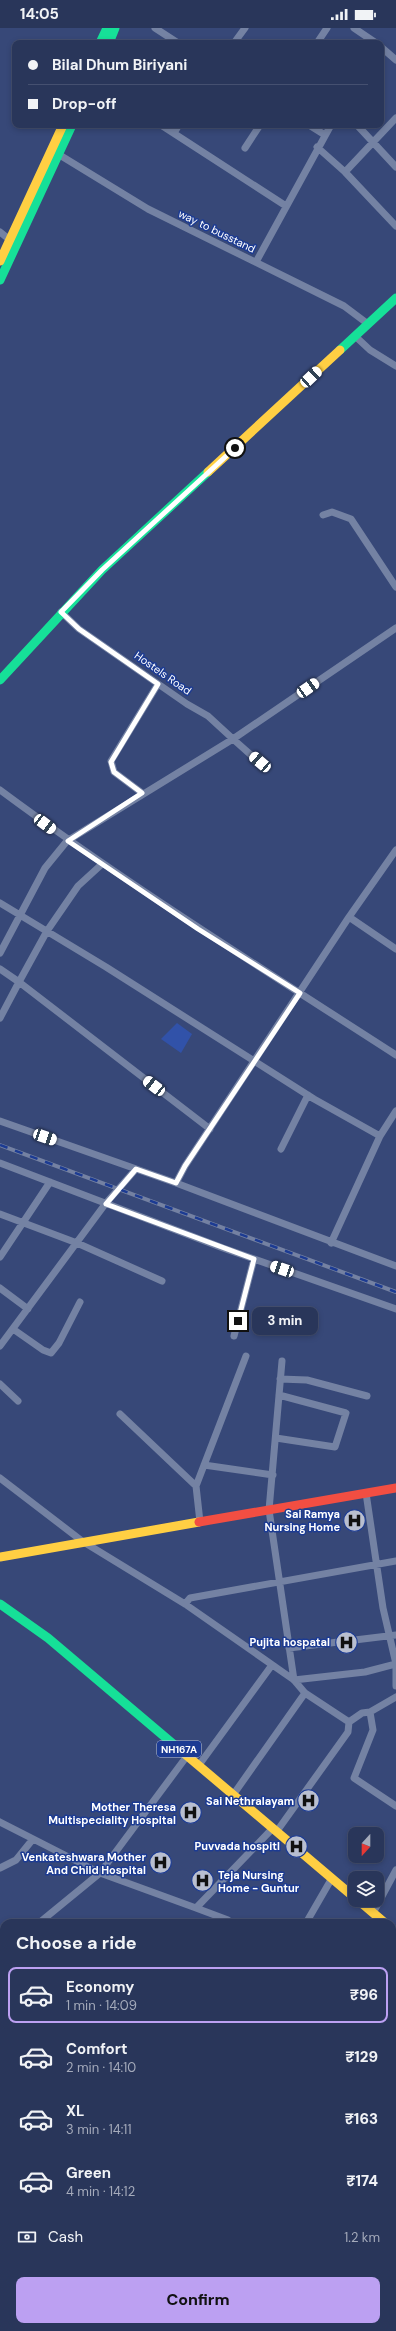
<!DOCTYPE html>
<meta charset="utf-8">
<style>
body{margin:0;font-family:"DM Sans",sans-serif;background:#313e60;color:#f1f3f6;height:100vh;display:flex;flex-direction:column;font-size:15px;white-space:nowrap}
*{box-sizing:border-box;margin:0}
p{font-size:13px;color:#a5abbb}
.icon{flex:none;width:22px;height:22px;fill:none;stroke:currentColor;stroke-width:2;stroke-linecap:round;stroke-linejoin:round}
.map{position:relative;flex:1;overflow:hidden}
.panel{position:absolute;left:0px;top:1891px;width:396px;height:412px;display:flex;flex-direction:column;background:#29365a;border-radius:12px 12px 0 0;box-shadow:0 2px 6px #0003,0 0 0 1px #455070}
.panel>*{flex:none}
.top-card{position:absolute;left:12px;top:12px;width:372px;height:88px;border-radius:8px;box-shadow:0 2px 6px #0003,0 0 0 1px #455070;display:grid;align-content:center;height:88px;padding:0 16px;background:#29365a}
.needle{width:26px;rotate:201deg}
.tools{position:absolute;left:348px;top:1799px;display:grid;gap:8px}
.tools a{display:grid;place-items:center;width:36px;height:36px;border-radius:8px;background:#29365a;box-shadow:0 2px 6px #0003,0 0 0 1px #455070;font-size:20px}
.end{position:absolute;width:18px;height:18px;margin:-9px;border:5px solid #fff;background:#111;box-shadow:0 0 0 2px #111}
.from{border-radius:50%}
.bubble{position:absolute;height:28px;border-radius:8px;background:#29365a;box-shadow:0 2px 6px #0003,0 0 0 1px #455070;font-size:13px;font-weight:800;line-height:28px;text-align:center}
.car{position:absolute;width:12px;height:24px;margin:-12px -6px;border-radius:5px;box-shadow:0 0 3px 1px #0007;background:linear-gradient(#fff 24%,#345 0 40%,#fff 0 76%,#345 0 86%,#fff 0)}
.top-card b{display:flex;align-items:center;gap:14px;height:38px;font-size:15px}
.top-card b+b{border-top:1px solid #455070}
.top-card i{width:10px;height:10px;background:#f1f3f6}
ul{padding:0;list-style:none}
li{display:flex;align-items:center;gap:12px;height:56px;margin:0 8px 6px;padding:0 8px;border:2px solid transparent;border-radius:8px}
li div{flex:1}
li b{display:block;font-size:15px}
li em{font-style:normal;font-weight:800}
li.active{border-color:#bca0f2}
li>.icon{width:36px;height:36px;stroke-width:1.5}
h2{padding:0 16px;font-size:18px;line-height:48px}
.pay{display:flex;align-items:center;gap:10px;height:44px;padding:0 16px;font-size:15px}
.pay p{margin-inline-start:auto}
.primary-button{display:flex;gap:8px;margin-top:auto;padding:8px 16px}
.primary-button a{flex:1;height:46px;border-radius:8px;background:#bca0f2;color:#111;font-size:16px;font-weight:800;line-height:46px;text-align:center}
.status{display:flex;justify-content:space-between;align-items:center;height:28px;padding:0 20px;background:#29365a;direction:ltr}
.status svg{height:11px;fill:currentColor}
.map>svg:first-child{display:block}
.green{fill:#3152a9}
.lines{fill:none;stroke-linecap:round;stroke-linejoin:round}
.street{stroke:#7482a3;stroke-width:7}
.fast{stroke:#16e098;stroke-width:9}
.slow{stroke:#ffcf43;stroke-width:9}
.jam{stroke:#f24e42;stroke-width:9}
.rail-casing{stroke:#7481a2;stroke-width:4}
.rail{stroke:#1c3b93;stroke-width:2.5;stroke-dasharray:8;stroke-linecap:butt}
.route{stroke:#fff;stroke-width:5}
.labels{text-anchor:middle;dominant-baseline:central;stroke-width:3;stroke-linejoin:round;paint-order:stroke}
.shield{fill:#1c3b93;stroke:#bbc4df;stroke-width:1}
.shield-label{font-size:10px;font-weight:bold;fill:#fff}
.street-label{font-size:11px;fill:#fff;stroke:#1c3b93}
.poi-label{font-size:11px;font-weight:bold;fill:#fff;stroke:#1c3b93;text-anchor:end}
</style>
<div class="status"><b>14:05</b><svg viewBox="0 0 49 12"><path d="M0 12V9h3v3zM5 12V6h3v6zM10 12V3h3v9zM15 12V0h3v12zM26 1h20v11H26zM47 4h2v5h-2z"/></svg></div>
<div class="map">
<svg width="396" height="2303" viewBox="0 0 396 2303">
<rect width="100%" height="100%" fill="#374878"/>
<path class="green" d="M177,995L192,1006L181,1025L161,1011Z"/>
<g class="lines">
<path class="street" d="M155,0L178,15
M354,0L376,15
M234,15L245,0
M317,15L327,0
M381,19L396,32
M161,97L286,178
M309,97L325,107
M357,97L396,139
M174,105L179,97
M317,119L345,144L396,198
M245,120L260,97
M58,126L148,181L344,278L368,296
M345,144L396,90
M0,204L10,212
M256,234L331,97
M355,308L370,322L396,338
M323,487L332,484L351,491L396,559
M61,584L79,601L187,676L208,688L233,711L396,600
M0,762C128,857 263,941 396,1027
M142,765L114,744L111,733L158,656
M102,836L78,858L47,903L19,954L210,1101
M0,875L106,939L314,1071L380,1108
M349,889L396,921
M0,925L45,840L67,813L233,711L260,735
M0,941L19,954L0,990
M0,1093L176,1155L396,1238
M281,1121L308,1067
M0,1135L223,1220L396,1281
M176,1155L185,1138L349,889L396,822
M0,1186L77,1215L162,1253
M331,1215L380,1108L396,1083
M0,1229L50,1154
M0,1260L28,1281
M13,1301L43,1322L51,1325L59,1315L80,1274
M234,1308L254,1231
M0,1318L106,1175L136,1141
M282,1333L269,1482L294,1652
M280,1351L307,1352L367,1368
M0,1356L18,1373
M120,1386L196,1458
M276,1410L335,1419L346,1385L279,1367
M204,1437L273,1447
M0,1450L82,1513L185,1576L294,1652L305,1665L349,1694
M200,1494L196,1458L246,1328
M185,1576L190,1570L396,1533
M289,1620L396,1607
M396,1636V1658
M294,1652L365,1644L396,1636L383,1580L366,1465
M370,1684L373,1702L354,1750L396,1778
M199,1737L272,1637
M233,1767L305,1665
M0,1794L100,1845L196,1880
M277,1803L348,1704L349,1694L362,1685L370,1684L396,1669
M0,1840L16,1832L33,1811
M373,1885L396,1842
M228,1892L196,1880L273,1800
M39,1895L100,1845L187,1728
M306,1895L332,1850
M0,1927L4,1924
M0,2268L4,2272
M392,2291L396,2294
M38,2299L44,2303
M242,2299L248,2303
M326,2299L331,2303
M312,2303L315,2299"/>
<path class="fast" d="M100,15L107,0
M109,15L115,0
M0,252L72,97
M340,322L396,270
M0,652L102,542L208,444
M0,1576L48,1610L185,1726
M392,1901L396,1905"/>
<path class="slow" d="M0,233L63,97
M208,444L340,322
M0,1529L199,1494
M185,1726L355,1870
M358,1872L385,1895
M392,2062L396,2056"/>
<path class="jam" d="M199,1494L396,1460
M202,2303L206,2299"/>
<defs>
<path id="rail" d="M0,1117L396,1264"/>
</defs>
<use href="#rail" class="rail-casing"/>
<use href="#rail" class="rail"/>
</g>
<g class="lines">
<path class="route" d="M235,420L102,542L61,584L79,601L158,656L111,734L114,744L142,765L68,813L198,901L300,965L185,1138L176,1155L136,1141L106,1176L254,1231L238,1293"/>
</g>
<defs>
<symbol id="hospital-disc" viewBox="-11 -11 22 22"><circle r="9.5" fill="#b9bfd0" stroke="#1c3b93"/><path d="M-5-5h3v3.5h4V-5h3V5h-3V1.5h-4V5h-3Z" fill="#111"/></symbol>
</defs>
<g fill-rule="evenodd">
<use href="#hospital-disc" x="342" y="1480" width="25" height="25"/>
<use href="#hospital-disc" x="334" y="1602" width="25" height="25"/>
<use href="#hospital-disc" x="296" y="1760" width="25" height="25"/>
<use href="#hospital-disc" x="178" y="1772" width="25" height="25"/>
<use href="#hospital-disc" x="284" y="1806" width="25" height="25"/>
<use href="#hospital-disc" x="148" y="1822" width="25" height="25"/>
<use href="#hospital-disc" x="190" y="1840" width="25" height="25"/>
</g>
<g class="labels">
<rect class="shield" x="157" y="1713" width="44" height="16" rx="3"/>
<g class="shield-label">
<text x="179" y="1721">NH167A</text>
</g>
<g class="street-label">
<text transform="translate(217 203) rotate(26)">way to busstand</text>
<text transform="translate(163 645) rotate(35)">Hostels Road</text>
</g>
<g class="poi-label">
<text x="340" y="1486">Sai Ramya<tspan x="340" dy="13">Nursing Home</tspan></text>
<text x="330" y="1614">Pujita hospatal</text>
<text x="294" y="1773">Sai Nethralayam</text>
<text x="176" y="1779">Mother Theresa<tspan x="176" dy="13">Multispeciality Hospital</tspan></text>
<text x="280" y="1818">Puvvada hospitl</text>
<text x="146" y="1829">Venkateshwara Mother<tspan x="146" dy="13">And Child Hospital</tspan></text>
<text x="218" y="1847" text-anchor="start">Teja Nursing<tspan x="218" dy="13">Home - Guntur</tspan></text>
</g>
</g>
</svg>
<div class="tools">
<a><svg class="needle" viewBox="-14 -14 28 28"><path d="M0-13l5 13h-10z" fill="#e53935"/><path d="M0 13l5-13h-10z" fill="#a5abbb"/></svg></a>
<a><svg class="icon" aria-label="layers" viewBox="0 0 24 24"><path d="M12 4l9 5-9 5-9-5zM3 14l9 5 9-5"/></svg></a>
</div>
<i class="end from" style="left:235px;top:420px"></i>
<i class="end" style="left:238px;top:1293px"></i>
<div class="bubble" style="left:252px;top:1279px;width:66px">3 min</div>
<i class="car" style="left:311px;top:349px;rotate:47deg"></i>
<i class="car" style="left:308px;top:660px;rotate:56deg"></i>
<i class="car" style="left:260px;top:734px;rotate:311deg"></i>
<i class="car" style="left:45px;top:796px;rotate:127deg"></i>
<i class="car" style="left:154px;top:1058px;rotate:308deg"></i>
<i class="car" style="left:45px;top:1109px;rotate:109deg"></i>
<i class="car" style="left:282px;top:1241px;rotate:289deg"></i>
<div class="top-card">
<b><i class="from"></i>Bilal Dhum Biriyani</b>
<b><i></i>Drop-off</b>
</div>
<section class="panel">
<h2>Choose a ride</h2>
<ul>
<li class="active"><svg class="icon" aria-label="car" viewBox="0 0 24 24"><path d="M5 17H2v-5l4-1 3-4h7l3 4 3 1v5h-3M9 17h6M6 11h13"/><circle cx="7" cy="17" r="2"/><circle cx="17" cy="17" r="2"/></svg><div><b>Economy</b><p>1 min · 14:09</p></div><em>₹96</em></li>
<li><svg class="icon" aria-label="car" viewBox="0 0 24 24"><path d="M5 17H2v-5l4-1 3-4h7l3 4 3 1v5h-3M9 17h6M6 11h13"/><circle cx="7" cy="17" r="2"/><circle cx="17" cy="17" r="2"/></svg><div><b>Comfort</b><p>2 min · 14:10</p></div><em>₹129</em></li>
<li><svg class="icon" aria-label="car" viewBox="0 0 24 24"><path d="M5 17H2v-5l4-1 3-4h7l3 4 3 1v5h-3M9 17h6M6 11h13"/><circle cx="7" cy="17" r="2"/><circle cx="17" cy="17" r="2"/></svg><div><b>XL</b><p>3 min · 14:11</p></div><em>₹163</em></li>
<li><svg class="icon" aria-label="car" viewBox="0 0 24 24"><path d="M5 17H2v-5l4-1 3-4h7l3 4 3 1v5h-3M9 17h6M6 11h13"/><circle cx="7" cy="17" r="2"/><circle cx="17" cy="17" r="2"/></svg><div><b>Green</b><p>4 min · 14:12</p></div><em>₹174</em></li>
</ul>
<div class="pay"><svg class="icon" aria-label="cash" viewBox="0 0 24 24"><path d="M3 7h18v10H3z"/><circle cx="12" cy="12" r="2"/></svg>Cash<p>1.2 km</p></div>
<div class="primary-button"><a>Confirm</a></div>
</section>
</div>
